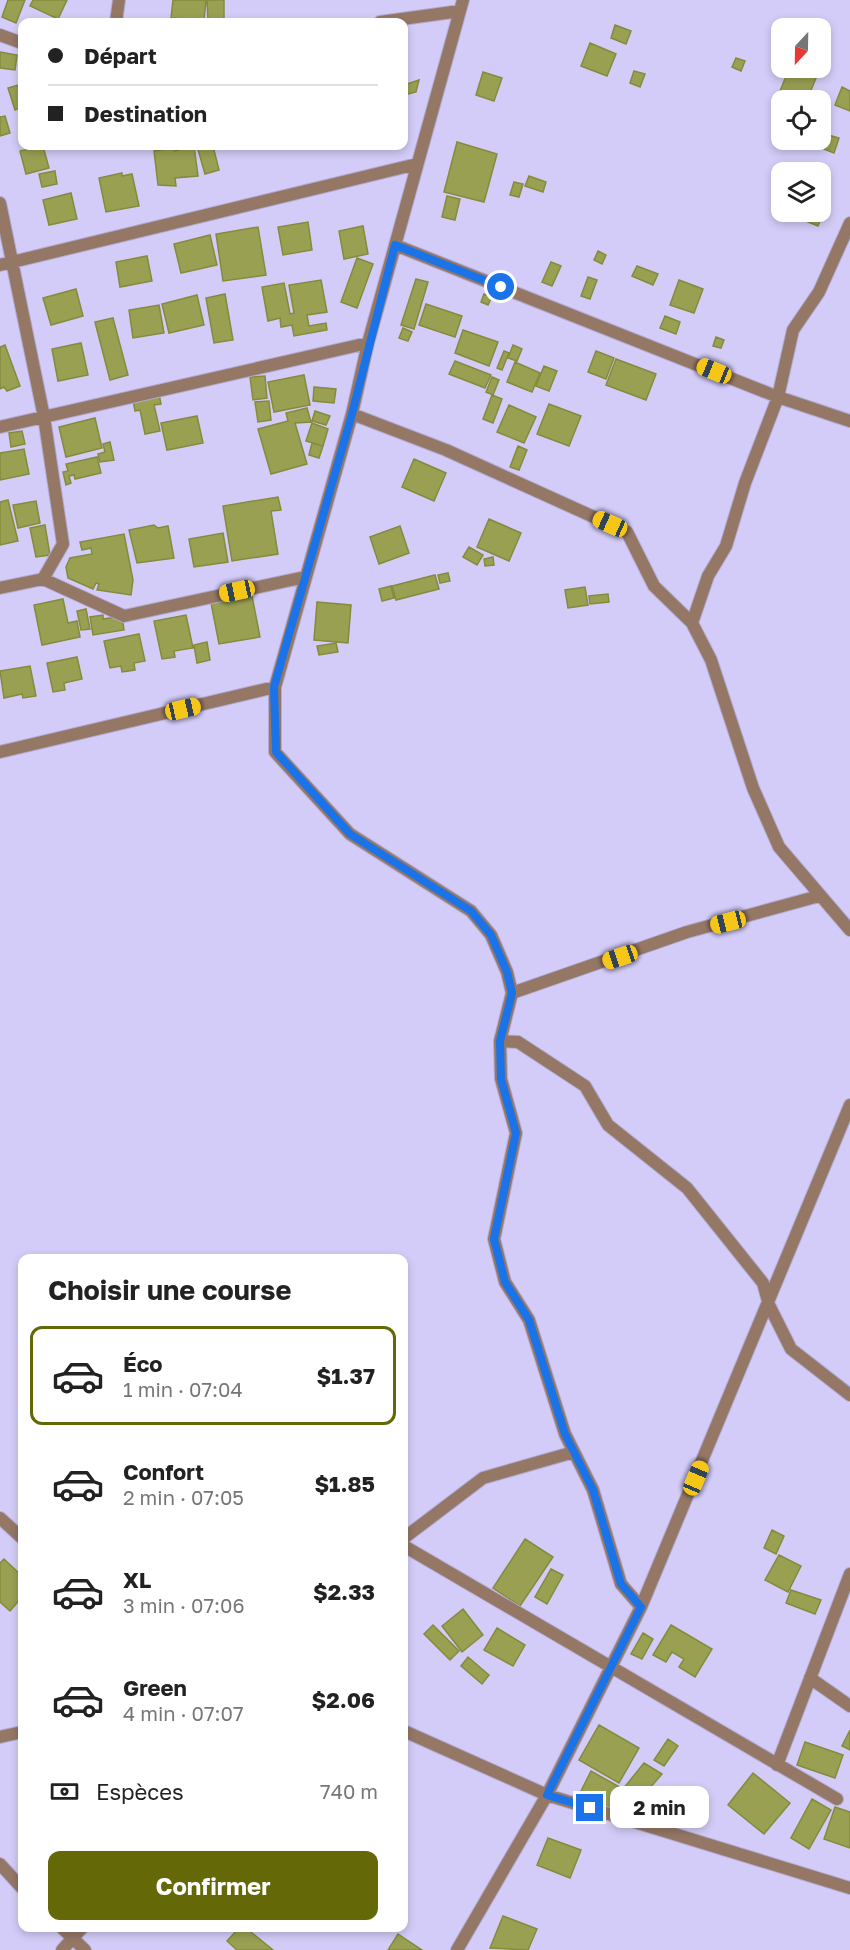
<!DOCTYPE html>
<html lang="fr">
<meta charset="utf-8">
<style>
body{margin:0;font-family:"Golos Text",sans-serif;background:#f2f2f2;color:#222;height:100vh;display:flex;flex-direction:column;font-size:22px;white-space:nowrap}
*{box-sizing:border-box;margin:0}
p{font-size:20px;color:#767676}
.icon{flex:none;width:33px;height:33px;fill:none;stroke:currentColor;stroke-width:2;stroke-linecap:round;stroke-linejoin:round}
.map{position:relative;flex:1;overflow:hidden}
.sheet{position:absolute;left:18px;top:1254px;width:390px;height:678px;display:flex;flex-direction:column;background:#fff;border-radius:12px;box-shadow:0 3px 9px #0003}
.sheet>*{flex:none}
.guide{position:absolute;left:18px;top:18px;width:390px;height:132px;border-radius:12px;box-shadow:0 3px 9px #0003;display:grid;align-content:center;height:132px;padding:0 30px;background:#fff}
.needle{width:39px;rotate:202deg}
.fabs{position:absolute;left:771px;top:18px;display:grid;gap:12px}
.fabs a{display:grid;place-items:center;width:60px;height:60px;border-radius:12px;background:#fff;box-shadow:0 3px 9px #0003;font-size:30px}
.end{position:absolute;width:27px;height:27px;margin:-14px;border:8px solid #1a73e8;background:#fff;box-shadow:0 0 0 3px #fff}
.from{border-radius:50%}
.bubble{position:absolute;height:42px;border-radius:12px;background:#fff;box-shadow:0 3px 9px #0003;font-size:20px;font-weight:700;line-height:42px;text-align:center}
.car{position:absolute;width:18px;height:36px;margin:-18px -9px;border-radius:8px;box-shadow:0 0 4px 2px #0007;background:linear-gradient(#f5c518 24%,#345 0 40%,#f5c518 0 76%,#345 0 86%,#f5c518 0)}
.guide b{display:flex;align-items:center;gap:21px;height:57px;font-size:22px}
.guide b+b{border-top:2px solid #e0e0e0}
.guide i{width:15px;height:15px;background:#222}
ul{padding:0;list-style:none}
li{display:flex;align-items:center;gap:18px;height:99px;margin:0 12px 9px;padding:0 18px;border:3px solid transparent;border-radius:12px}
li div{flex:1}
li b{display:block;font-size:22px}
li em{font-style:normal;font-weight:700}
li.selected{border-color:#646806}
li>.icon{width:54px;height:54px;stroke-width:1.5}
h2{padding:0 30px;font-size:27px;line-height:72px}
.pay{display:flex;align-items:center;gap:15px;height:66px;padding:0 30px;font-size:22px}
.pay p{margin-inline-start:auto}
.cta{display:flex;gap:12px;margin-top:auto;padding:12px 30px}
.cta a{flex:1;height:69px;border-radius:12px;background:#646806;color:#fff;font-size:24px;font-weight:700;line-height:69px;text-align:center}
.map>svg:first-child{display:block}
.building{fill:#9aa052;stroke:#858a3c;stroke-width:1.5}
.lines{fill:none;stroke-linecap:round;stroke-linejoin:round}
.minor-casing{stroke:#b2abd4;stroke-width:14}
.minor{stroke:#957765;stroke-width:12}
.route{stroke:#1a73e8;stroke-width:8}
</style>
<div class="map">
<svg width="850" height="1950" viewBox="0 0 850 1950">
<rect width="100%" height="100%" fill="#d3ccf8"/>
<path class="building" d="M8,0H25L16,23L2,17Z
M33,0H67L58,19L30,6Z
M173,0H206L204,21L171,18Z
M207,0H224V22H208Z
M615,25L631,31L626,44L611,38Z
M590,43L616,54L607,76L581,66Z
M0,52L17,55L15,70L0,68Z
M736,58L745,61L741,71L732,67Z
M789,69L816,78L807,100L780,91Z
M634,71L645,74L640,87L630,83Z
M483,72L502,78L494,101L476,95Z
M419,80L416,92L404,95V85Z
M22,84V107L15,110L8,88Z
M842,87L850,91V111L835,105Z
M5,116L10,133L0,136V117Z
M828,135L839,138L834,153L824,149Z
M457,142L497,154L484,202L444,192Z
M43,146L49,168L26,174L20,151Z
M178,146H194L198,176L175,178L176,186L158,185L154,151L174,148V151L179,150Z
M197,146H213L219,170L205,174Z
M55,171L57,184L42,187L39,174Z
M122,173V176L132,174L139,206L106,212L99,178Z
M529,176L546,182L543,192L525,186Z
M514,182L523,184L519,197L510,195Z
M71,193L77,219L49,225L43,200Z
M447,196L460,199L455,220L442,217Z
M798,212H810L822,216L818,226L796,217Z
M308,222L312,250L283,255L278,227Z
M363,226L368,254L344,259L339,231Z
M258,227L266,275L223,281L216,234Z
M210,235L217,265L181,273L174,244Z
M598,251L606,255L602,264L594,260Z
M147,256L152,281L120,287L116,262Z
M357,258L373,264L357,308L341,302Z
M551,262L561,266L552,286L542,282Z
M637,266L658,274L653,285L632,276Z
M588,277L597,280L590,299L581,296Z
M416,279L428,282L414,329L401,325Z
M321,280L327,312L307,315L309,326L326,323L327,330L294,336L292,325L281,327L280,318L268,321L262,287L284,283L290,314L294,313L289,285Z
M679,280L703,289L694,313L670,305Z
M76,289L83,316L51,325L43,298Z
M225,294L233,340L214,343L206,298Z
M484,294L492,297L488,305L481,302Z
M197,295L204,325L169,333L162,304Z
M426,304L462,316L455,337L419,325Z
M159,305L164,333L133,338L129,310Z
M665,316L680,322L676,334L660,328Z
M113,318L128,375L110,380L95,322Z
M403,328L412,332L408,341L399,338Z
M463,330L498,342L489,366L455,353Z
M716,337L724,340L721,348L713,346Z
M81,343L88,375L58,381L52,349Z
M5,345L20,386L7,391L4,387L0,389V347Z
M513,345L522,349L517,361L508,358Z
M504,351L509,353L502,370L497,368Z
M596,351L614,358L606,379L588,372Z
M616,359L656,374L646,400L606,385Z
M455,361L491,375L485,388L449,374Z
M515,362L540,373L532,392L507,382Z
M544,366L557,371L549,391L536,386Z
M304,375L310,405L274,412L268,382Z
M265,376L267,398L253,400L250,377Z
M492,377L499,380L493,395L486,392Z
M314,387L336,389L334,403L313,401Z
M159,394L161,404L154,405L160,431L145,434L140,410L135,411L133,400Z
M492,395L502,399L493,423L483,419Z
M269,401L271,420L258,422L255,402Z
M549,404L581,416L569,446L537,434Z
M509,405L536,417L524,443L497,432Z
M307,408L311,422L295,423L307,464L271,474L258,429L288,421L286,413Z
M315,411L330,416L326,425L312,421Z
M197,416L203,443L167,450L161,423Z
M95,418L102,448L66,457L59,427Z
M312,423L328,429L323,446L306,441Z
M22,431L25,444L11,447L9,433Z
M110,442L114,460L100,462L98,454L105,452L103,444Z
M312,443L323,446L319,458L309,455Z
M518,446L527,450L519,470L510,467Z
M24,449L29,474L0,480V453Z
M97,457L101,473L75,479L74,475L69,476L71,483L66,485L63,472L68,471L66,464Z
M414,459L446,473L434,501L402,487Z
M278,497L281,510L271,511L278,554L232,561L223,506Z
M8,500L18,541L0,545V502Z
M36,501L40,523L18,528L13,505Z
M489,519L521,533L509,561L477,547Z
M45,525L50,555L36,557L30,528Z
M154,525L158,528L168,526L174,558L137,563L129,530Z
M400,526L409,553L379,564L370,537Z
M223,533L228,562L194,567L189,539Z
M124,534L133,580L131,595L97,590L99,584L96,583L93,589L68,578L66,567L70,558L92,554L91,548L82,550L80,542Z
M469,547L483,555L477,565L463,557Z
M493,557L494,565L485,566L484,559Z
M448,573L450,581L440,583L438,575Z
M435,575L439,589L396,600L392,586Z
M391,586L394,598L382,601L379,589Z
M585,587L588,605L568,608L565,590Z
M608,594L609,602L590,604L589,596Z
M252,596L260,637L219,644L211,603Z
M63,599L68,623L77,621L80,637L42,645L34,605Z
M317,602L351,605L348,643L314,640Z
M86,609L90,629L81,630L77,611Z
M103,615V619L122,616L124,630L93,635L90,617Z
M186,615L193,648L174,651L175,657L162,659L154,621Z
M139,634L145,661L134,663L135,670L122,672L121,666L110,668L104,641Z
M207,642L210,660L197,663L194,645Z
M336,643L338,652L319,655L317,646Z
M77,657L82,679L64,683L65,690L53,692L47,663Z
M30,666L36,696L23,698L22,694L4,698L0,671Z
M772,1530L784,1536L776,1554L764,1548Z
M525,1539L553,1557L520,1606L493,1588Z
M779,1555L801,1566L788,1592L765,1580Z
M4,1559L22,1576V1597L10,1611L0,1602V1563Z
M551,1569L563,1575L547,1604L535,1597Z
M791,1590L821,1600L815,1614L786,1603Z
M463,1609L483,1635L462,1652L442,1626Z
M433,1625L459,1651L450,1660L424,1634Z
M671,1625L712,1649L695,1677L679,1667L684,1659L672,1652L666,1662L653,1655Z
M497,1628L525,1645L513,1666L484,1650Z
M643,1633L653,1639L642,1659L631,1654Z
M468,1657L489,1675L482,1684L461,1666Z
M599,1725L639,1748L619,1783L579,1760Z
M850,1730V1750L842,1746Z
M668,1739L678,1746L664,1766L654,1760Z
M805,1742L843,1755L835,1778L797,1765Z
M644,1763L662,1774L629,1812L577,1799L591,1771L623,1789Z
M753,1773L790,1803L764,1834L728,1805Z
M812,1799L831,1810L809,1849L791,1838Z
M835,1807L850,1812V1848L824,1839Z
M548,1838L581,1850L570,1878L537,1865Z
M503,1916L537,1929L528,1950L490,1948Z
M239,1928H246L273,1950H237L227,1941Z
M398,1934L422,1950H388Z"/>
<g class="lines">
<defs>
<path id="minor" d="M463,0L368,343L352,414L275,687V752L350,834L471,911L491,935L507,972L512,993
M116,22L119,0
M380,22L460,11
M0,35L22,43
M0,203L44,417L63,544L43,579
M395,245L778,397L850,421
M0,265L417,164
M352,414L446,450L627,532L654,586L692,623L711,660L753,788L779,847L850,930
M0,427L368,343
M0,588L43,579L124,616L305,577
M692,623L708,576L726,546L745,483L778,397L793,330L819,292L850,223
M0,752L275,687
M500,1041L518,1042L585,1086L608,1125L687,1188L763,1283L769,1305L791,1349L850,1395
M0,1518L22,1538
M404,1538L483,1478L574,1452
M404,1546L837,1799
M641,1607L621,1584L593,1490L565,1434L529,1320L505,1282L494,1239L516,1133L501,1079L500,1041L512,993L687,932L819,896
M810,1678L850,1706
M404,1731L547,1795L850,1888
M0,1737L22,1732
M777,1765L850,1574
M0,1864L22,1888
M62,1928L85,1950
M62,1950L82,1928
M457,1950L547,1795L641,1607L850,1105"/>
</defs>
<use href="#minor" class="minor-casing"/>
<use href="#minor" class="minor"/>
</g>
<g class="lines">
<path class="route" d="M501,287L395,245L352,414L274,687L276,752L350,834L471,911L491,935L507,972L512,993L500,1041L501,1079L516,1133L494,1239L505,1282L529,1320L565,1434L593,1490L621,1584L641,1607L547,1795L590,1808"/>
</g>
</svg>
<div class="fabs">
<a><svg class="needle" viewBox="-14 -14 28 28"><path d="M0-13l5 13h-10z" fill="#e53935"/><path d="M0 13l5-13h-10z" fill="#767676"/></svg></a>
<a><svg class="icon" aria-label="locate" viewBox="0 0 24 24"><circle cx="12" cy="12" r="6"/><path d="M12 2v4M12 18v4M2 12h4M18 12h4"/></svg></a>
<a><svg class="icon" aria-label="layers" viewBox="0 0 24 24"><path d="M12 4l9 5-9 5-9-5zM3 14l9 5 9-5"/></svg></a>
</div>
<i class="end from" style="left:501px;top:287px"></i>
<i class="end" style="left:590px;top:1808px"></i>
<div class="bubble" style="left:610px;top:1786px;width:99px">2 min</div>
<i class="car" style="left:714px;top:371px;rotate:292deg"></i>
<i class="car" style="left:610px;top:524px;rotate:294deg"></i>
<i class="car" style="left:237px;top:591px;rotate:258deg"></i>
<i class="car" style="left:183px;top:709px;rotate:77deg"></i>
<i class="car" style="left:728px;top:922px;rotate:256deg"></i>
<i class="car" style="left:620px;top:957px;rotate:251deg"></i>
<i class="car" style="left:696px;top:1478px;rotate:23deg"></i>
<div class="guide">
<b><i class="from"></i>Départ</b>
<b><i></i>Destination</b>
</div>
<section class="sheet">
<h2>Choisir une course</h2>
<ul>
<li class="selected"><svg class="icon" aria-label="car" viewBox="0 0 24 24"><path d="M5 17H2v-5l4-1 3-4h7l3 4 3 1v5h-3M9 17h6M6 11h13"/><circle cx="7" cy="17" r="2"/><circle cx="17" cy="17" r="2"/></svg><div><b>Éco</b><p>1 min · 07:04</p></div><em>$1.37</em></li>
<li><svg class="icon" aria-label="car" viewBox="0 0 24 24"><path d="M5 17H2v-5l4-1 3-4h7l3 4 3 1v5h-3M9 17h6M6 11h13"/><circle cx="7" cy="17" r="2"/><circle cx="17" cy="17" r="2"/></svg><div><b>Confort</b><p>2 min · 07:05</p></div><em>$1.85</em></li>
<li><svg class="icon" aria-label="car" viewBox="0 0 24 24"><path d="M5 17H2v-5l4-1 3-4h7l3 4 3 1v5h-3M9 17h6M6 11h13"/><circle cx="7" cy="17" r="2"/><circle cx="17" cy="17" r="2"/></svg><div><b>XL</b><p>3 min · 07:06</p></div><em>$2.33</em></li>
<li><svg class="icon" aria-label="car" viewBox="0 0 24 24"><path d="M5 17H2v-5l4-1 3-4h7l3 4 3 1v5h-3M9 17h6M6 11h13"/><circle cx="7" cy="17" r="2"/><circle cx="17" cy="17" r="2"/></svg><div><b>Green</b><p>4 min · 07:07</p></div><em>$2.06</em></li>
</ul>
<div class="pay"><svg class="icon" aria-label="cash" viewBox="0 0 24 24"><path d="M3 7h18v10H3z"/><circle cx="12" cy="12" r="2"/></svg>Espèces<p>740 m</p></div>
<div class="cta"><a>Confirmer</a></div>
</section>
</div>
